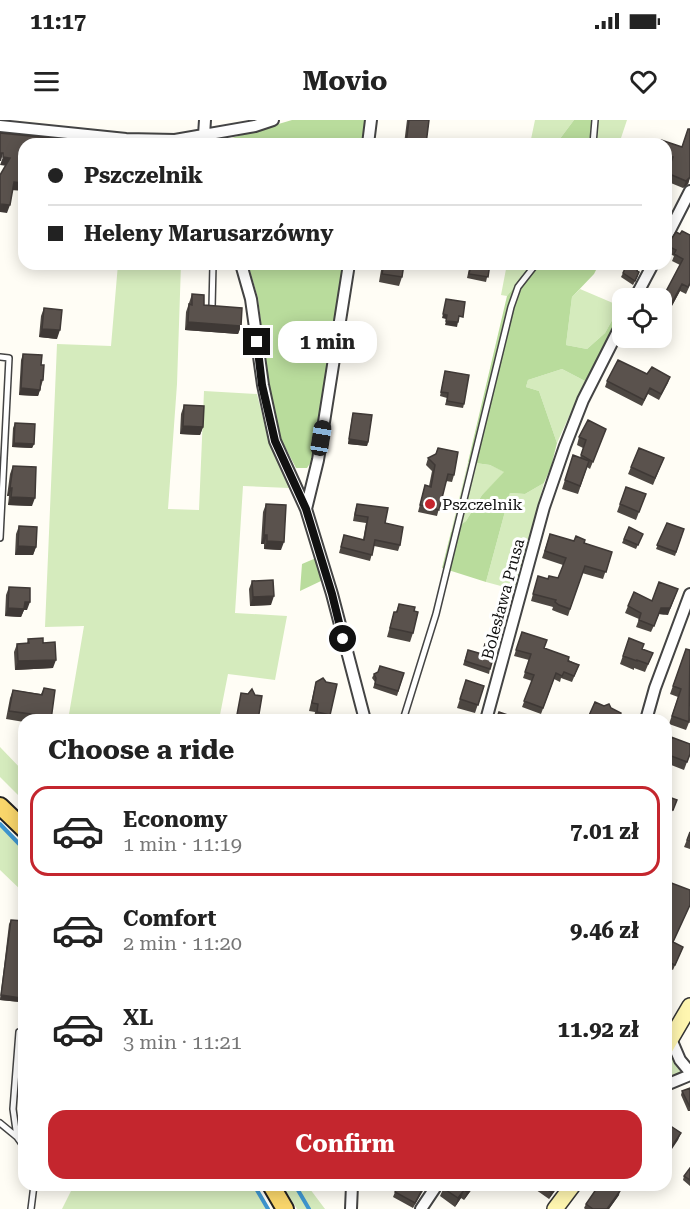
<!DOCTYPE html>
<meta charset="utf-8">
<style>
body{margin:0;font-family:"Roboto Serif",serif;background:#f6f6f6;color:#222;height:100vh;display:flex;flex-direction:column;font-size:22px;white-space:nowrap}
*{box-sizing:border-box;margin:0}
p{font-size:20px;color:#767676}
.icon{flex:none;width:33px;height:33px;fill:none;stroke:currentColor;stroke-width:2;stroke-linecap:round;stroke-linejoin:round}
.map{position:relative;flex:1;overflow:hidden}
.sheet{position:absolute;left:18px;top:594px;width:654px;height:477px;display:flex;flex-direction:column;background:#fff;border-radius:18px;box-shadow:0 3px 15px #0003}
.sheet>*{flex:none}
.guide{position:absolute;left:18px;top:18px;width:654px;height:132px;border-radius:18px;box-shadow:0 3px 15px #0003;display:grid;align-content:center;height:132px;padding:0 30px;background:#fff}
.controls{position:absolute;left:612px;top:168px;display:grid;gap:12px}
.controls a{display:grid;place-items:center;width:60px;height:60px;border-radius:12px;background:#fff;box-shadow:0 3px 15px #0003;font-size:30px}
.end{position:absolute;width:27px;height:27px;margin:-14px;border:8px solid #111;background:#fff;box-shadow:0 0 0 3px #fff}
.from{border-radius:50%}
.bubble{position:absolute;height:42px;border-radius:18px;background:#fff;box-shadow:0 3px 15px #0003;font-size:20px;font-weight:700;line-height:42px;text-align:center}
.car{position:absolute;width:18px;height:36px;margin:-18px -9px;border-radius:8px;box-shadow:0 0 4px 2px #0007;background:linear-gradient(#222 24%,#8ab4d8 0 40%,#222 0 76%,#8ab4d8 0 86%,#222 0)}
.guide b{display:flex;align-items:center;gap:21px;height:57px;font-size:22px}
.guide b+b{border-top:2px solid #e0e0e0}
.guide i{width:15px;height:15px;background:#222}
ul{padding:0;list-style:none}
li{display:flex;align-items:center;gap:18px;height:90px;margin:0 12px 9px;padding:0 18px;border:3px solid transparent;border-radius:18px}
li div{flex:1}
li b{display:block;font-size:22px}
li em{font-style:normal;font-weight:700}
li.selected{border-color:#c4262e}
li>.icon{width:54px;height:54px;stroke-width:1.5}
h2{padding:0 30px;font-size:27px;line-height:72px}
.primary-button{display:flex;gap:12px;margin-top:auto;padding:12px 30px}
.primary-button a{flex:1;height:69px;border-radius:18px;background:#c4262e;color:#fff;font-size:24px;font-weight:700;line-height:69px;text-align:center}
.status{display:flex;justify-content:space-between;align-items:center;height:42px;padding:0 30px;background:#fff;direction:ltr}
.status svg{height:16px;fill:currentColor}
header{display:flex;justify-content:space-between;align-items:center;height:78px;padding:0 30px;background:#fff;font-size:27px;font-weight:700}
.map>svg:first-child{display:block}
.green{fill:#d5ebbd}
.forest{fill:#b9dc9c}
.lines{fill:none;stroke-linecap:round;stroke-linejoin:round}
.stream{stroke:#3f96cf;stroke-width:4}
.lane-casing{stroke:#444;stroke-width:8}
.street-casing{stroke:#444;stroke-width:14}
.secondary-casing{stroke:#333;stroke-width:18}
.primary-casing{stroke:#222;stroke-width:20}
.lane{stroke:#fff;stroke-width:5}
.street{stroke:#fff;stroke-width:10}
.secondary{stroke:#fff6b0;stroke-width:15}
.primary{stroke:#f9d66b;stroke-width:16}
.wall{fill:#4d4742}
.shaded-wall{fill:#3f3936}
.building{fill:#5a524d;stroke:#3f3936;stroke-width:1.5}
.route{stroke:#111;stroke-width:8}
.poi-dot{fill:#c4262e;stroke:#fff;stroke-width:2}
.labels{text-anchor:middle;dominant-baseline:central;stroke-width:6;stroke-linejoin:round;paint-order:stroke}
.poi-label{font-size:16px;fill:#111;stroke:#fff;text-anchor:start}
.street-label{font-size:16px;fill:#111;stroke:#fff}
</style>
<div class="status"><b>11:17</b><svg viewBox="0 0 49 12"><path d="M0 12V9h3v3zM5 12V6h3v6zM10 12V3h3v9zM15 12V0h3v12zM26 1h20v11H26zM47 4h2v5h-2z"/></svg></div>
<header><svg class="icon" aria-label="menu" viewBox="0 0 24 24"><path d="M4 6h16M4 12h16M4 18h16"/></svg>Movio<svg class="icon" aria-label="heart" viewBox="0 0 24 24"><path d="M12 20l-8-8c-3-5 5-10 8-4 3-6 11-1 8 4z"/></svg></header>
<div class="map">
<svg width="690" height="1089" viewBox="0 0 690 1089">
<rect width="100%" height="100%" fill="#fffdf5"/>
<path class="green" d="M535,0H574L556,24H530Z
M592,0H627L619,24H589Z
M118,144H181L177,264L168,389L199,390L204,271L257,274L269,322L289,368L243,366L235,493L287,496L275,560L228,554L219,600H68L84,506L45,507L57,224L111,226Z
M507,144H533L507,176L501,175Z
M580,169L620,186L605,213L587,229L566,225L572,177Z
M562,249L585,261L557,323L539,271L526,267L528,260Z
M468,342L490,345L505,352L482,375L466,401L451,412Z
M544,363L515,470L486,462L510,373L525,374Z
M0,627L24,652V681L0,657Z
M0,704L24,729V773L0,750Z
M668,936H671L681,950L679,954L666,958Z
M74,1065H254L267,1089H62Z
M282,1065H307L325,1089H297Z"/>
<path class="forest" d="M292,0H365L362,24H222L225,20Z
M574,0H592L589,24H556Z
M248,144H343L313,339L307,348H296L279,315L270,277L258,178Z
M533,144H599L594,154L572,177L566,225L587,229L605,213L620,186L622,187V196L585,261L562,249L528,260L526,267L539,271L557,323L551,347L544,363L525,374L510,373L486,462L442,448L451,412L466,401L482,375L504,352L490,345L468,342L507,176Z
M316,438L321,461L300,471L302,444Z"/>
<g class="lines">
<path class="stream" d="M0,704L24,729
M254,1065L268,1089
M295,1065L309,1089"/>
<defs>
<path id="lane" d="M593,24L595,0
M212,188L213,144
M0,237L9,238L0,418
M403,600L436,494L511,187L518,167L536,144
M0,1003L17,1017L24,1027
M17,1017L13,989L19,912
M31,1089L34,1065"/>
<path id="street" d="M205,0L204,15L207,24
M0,6L126,19L175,20L255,6L273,0
M368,24L371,0
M666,118L690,71
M241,144L251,179L263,265L275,321L306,389L332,474L365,600
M635,178L653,144
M306,389L318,340L349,144
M486,600L544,387L565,326L583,280L622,203
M646,600L655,568L690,474
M666,912L671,919L680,940L690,952
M666,965L690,955
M351,1089L352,1065
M421,1089L437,1065"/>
<path id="secondary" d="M666,927L690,886
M555,1089L573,1065"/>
<path id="primary" d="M0,686L24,709
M271,1065L285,1089"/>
</defs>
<use href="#lane" class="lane-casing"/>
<use href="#street" class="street-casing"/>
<use href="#secondary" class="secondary-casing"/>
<use href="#primary" class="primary-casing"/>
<use href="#lane" class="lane"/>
<use href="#street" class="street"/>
<use href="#secondary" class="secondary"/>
<use href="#primary" class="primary"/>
</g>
<path class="wall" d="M407,0H429L426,24H404Z
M690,9V58L688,64L683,68L666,61V56L670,45L666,43V24L682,27Z
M680,114L690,115V165L686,174L680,171L667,195L662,192V179L680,145L672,141L674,136L666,132V118H672Z
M382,144H404L402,157L399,166L379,162Z
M470,144H490L486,162L467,158Z
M637,151L638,156L633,165L621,157L623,153Z
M192,174L204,185L241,206L238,214L185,210L186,192Z
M44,188L57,219L39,217L41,196Z
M23,234L41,245L43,260L38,276L19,275L21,240Z
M445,251L464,284L463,288L445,285L447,278L440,276Z
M647,254L670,257L668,263L659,280L648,274L642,286L605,267L607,261Z
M184,285L203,307L200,315L180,314L181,294Z
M353,293L368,322L367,326L348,324L352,297Z
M15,303L34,324L32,328L12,327L13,308Z
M606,309L590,349L587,347L578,374L562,369L573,335L580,338L583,328L577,325L579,317Z
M438,328L454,355L452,362L446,361L437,396L418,392L425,365L429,366L432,351L426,345L428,338L435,335Z
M639,328L664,338L653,365L628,354Z
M13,346L32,386L8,385L9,376H7L10,354Z
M626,367L646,374L636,400L617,392Z
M266,384L281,430L264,429V424H261L263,392Z
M357,384L385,403L400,425L398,431L374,426L370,441L339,433L344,415L363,420L366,403L353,401L355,390Z
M667,403L684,409L675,436L656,429Z
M19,406L36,427L33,435H15L16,414Z
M629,407L641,418L636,429L622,423Z
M550,414L612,432L603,459L582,453L568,496L557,492L552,490L553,487L531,481L538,456L548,459L558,458L563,445L542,438Z
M252,461L271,485L250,486L249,469Z
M9,467L27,490H24L21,497L5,496L6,475Z
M399,484L414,491L413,513L410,522L387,517L394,492H396Z
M628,486L668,495L659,494L651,512L636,507L639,499L625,493Z
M522,512L544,528L579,545L572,562L561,558L560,562L554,559L541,594L522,587L532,561L523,558L529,540L514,536Z
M629,518L642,529L653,533L645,552L634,548V550L620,544Z
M28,519L43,523L53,548L15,550L14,532L17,524L27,523Z
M686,529L690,600L686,610L669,604L678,577L670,574Z
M468,530L490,549L489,554L463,545Z
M404,553L397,576L373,568L375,562L372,558L374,554Z
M466,560L484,566L475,593L457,588Z
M316,562L330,595L328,600H314L315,592L309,591L314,570Z
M44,568L51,600H24V602L6,599L10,578L13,570L41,574Z
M666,631L690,634L684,650L666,643Z
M666,676L677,680L671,694L666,692Z
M690,712V729L684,727Z
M666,761L674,823L683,827L673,850L666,847Z
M11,800L20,882L0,880L9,804Z
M690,968V991H688L681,975L682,971Z
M690,1048V1066L683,1060L684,1056Z
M393,1065H423V1071L413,1088L393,1077L397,1067L393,1066Z
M445,1065H474L472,1069L464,1080L461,1078L455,1087L440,1076Z
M529,1065H559L549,1079Z
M619,1075L609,1089H585L584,1088L586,1084Z"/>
<path class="shaded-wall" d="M0,33H3L1,41H0Z
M3,37L10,38L7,46L0,45Z
M690,57L688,64L683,68L686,61Z
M14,62L24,63V71L11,70Z
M0,84L10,85L7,93L0,92Z
M682,164L680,171L667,195L669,188Z
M443,194L447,195L446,199L442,198Z
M446,201L458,202L457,207L445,205Z
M188,202L241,206L238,214L185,210Z
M42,209L60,210L57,219L39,217Z
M21,268L40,270L38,276L19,275Z
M183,306L203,307L200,315L180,314Z
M349,319L368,322L367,326L348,324Z
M14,323L34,324L32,328L12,327Z
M10,368H12L9,376H7Z
M11,377L35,378L32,386L8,385Z
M264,415H267L264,424H261Z
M267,421L284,422L281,430L264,429Z
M18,426L36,427L33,435H15Z
M678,469L668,495L659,494L651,512L661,488Z
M274,476L271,485L250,486L253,477Z
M25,482H30L27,490H24L21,497L5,496L8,488Z
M56,540L53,548L15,550L18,541Z
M1,875L21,878L20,882L0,880Z
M681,1013L678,1020L666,1038V1035Z
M472,1065H474L472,1069L464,1080L467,1072Z
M556,1065H559L549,1079L551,1072Z
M464,1070L461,1078L455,1087L458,1078Z
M620,1071L619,1075L609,1089H607Z"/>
<path class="building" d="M409,0H429L426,24H406Z
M688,9H690V57L686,61L667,53L673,37L666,35V24H659L661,20L682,27Z
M0,13L110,24H24V63L14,62L10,85L0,84V55L10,38L3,37V33H0Z
M682,111L690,115V163L688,167L682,164L669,188L662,184V179L683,139L674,134L676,130L666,125V118H672L676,112L680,114Z
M384,144H404L402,157L382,154Z
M471,144H490L488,157L469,154Z
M627,144H640L637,151L639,152L635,161L623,153Z
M192,174L204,175V185L242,188L241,206L188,202L189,184L192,185Z
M446,179L465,182L463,197L459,196L458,202L446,201L447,195L443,194Z
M44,188L62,190L60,210L42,209Z
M23,234L42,235L41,245H44L43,260H41L40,270L21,268Z
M618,240L647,254L652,247L670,257L661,274L650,268L644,280L607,261Z
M445,251L469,255L464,284L447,281L448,273L441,272Z
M184,285L204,286L203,307L183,306Z
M353,293L372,295L368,322L349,319Z
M588,300L606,309L593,342L581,335L586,320L579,317Z
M15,303L35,304L34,324L14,323Z
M438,328L458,332L454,355L448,354L439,390L420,385L425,365L431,367L435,345L428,338L436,334Z
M639,328L664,338L655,358L631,347Z
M573,335L589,341L580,366L565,360Z
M13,346L36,347L35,378L11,377L12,368H10Z
M626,367L646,374L639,392L620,384Z
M266,384L286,385L284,422L267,421V415H264Z
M357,384L388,388L385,403L403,407L400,425L375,420L372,435L341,427L344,415L364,420L368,397L355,395Z
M667,403L684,409L676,432L657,425Z
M19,406L37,407L36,427L18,426Z
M629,407L643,414L638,425L624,419Z
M550,414L574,421L576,416L585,420L584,423L612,432L606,452L585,446L570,489L559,485L555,482L556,480L533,474L538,456L548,459L549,456L558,458L566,438L545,431Z
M273,460L274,476L253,477L252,461Z
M659,462L678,469L670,488H661L654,506L639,500L641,493L628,486L634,472L652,481Z
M9,467L30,468V482H25L24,489L8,488Z
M399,484L415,487L414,491L418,492L413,513L390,508L394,492H397Z
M522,512L547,520L544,528L569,537L568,541L579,545L574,556L564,552L562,556L556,553L543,588L524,581L534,555L525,552L531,534L516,530Z
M43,518V523L55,522L56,540L18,541L17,524L29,523L28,519Z
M629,518L644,524L642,529L653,533L648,544L637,540V541L623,536Z
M485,524L496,528L490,549L465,541L468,530L482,534Z
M686,529L690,530L689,602L672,596L681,569L673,566Z
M380,546L404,553L398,571L375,564L376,558L374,554L378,552Z
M323,558L326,562L337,564L330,595L317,592L318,584L312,583L316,562Z
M466,560L484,566L478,585L460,579Z
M44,568L55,570L51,600H38V595L9,591L13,570L42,575Z
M252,569L255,575L262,576L258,600H236L241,573L248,574Z
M595,582L604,586L609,584L611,588L621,593L618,600H587Z
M499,592L519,599V600H496Z
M671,617L690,624V634L687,642L666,634V631Z
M666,676L677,680L673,690L666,688Z
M690,712V721L687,720Z
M666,761L690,770V785L673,822L683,827L675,845L666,841V776L668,772H666Z
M11,800L24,801V858L21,878L1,875Z
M690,968V987L682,971Z
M666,1003L681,1013L666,1035Z
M690,1048V1060L684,1056Z
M399,1065H423L424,1066L415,1083L395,1072Z
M445,1065H472L467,1072L464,1070L458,1078L443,1068Z
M541,1065H556L551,1072Z
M599,1065H612L620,1071L607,1089H593L586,1084Z"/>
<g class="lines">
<path class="route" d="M257,222L262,265L275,321L306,389L332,474L343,519"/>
</g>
<circle class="poi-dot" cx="430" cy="384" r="6"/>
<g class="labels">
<g class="poi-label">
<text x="442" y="384">Pszczelnik</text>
</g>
<g class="street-label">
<text transform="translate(503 479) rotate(-75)">Bolesława Prusa</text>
</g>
</g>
</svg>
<div class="controls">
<a><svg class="icon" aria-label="locate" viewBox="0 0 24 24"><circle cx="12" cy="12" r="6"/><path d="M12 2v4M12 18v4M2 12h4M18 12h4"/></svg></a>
</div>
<i class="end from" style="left:343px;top:519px"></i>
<i class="end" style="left:257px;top:222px"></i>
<div class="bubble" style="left:278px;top:201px;width:99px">1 min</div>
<i class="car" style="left:321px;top:318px;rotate:9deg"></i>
<div class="guide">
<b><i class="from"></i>Pszczelnik</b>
<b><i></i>Heleny Marusarzówny</b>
</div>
<section class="sheet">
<h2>Choose a ride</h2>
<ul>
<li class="selected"><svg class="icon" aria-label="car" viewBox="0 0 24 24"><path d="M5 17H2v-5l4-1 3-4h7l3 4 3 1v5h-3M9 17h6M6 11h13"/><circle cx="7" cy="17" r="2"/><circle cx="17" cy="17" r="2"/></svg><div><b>Economy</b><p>1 min · 11:19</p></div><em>7.01 zł</em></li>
<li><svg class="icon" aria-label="car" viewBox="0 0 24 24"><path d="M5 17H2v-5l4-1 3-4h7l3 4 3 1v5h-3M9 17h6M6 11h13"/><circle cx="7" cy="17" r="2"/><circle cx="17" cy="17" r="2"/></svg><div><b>Comfort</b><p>2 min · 11:20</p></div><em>9.46 zł</em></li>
<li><svg class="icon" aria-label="car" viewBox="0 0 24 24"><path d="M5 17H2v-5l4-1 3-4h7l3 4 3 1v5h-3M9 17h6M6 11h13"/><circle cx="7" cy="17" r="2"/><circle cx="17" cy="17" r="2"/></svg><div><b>XL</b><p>3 min · 11:21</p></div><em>11.92 zł</em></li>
</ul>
<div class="primary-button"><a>Confirm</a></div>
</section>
</div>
